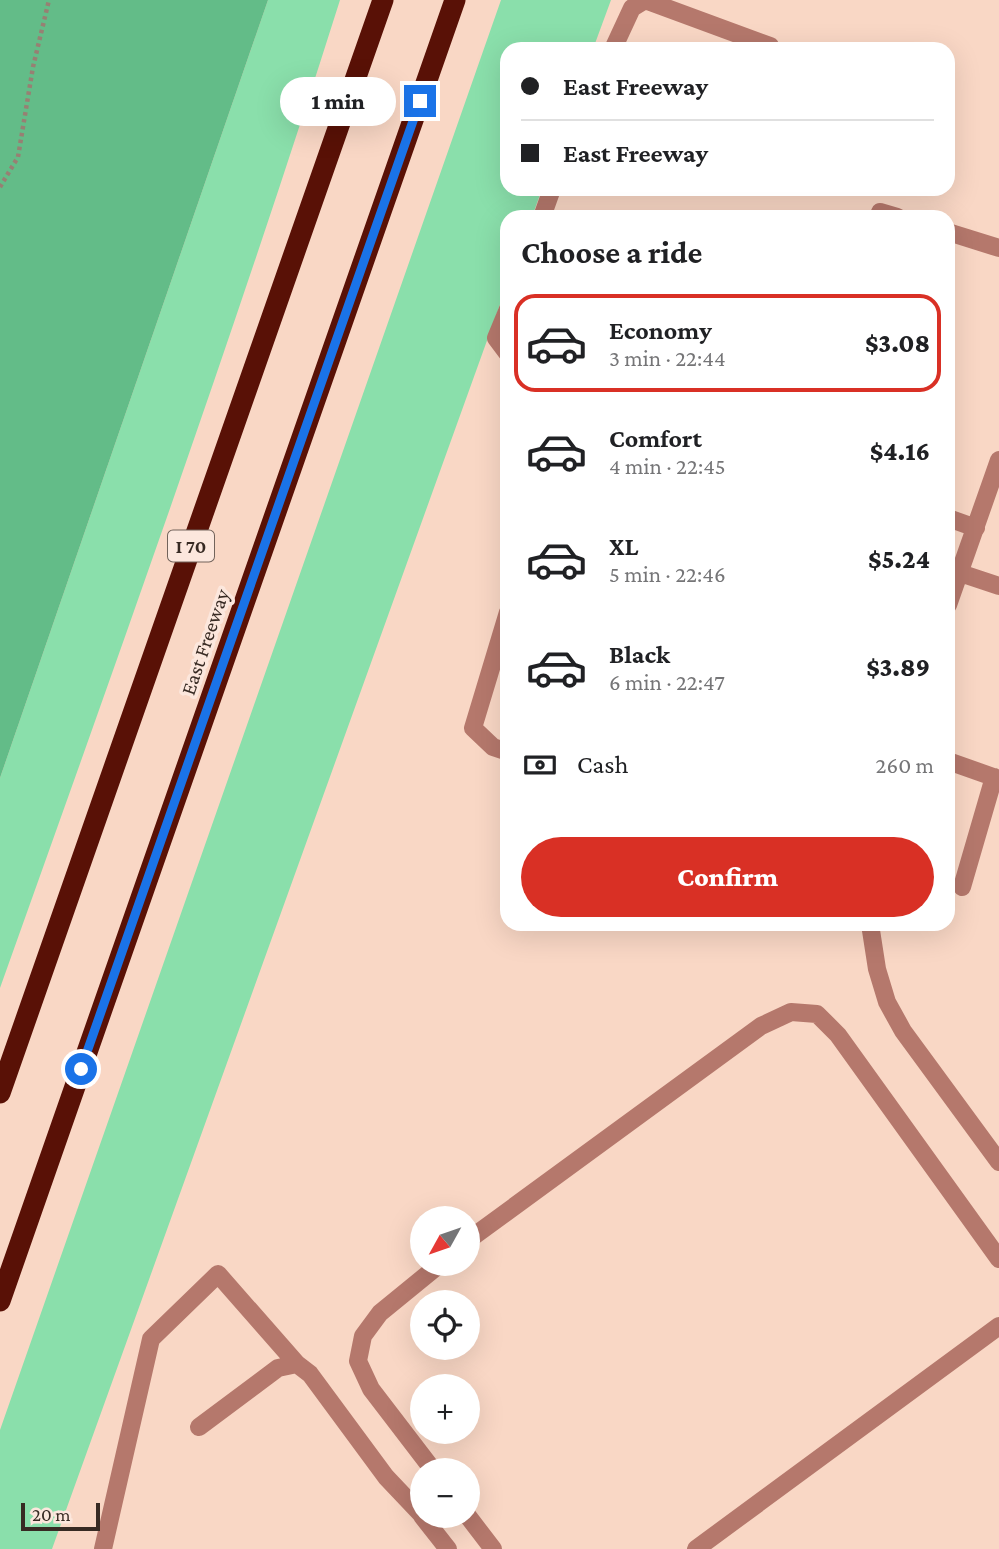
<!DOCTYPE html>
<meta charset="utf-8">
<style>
body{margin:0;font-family:"Crimson Pro",serif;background:#f6f6f6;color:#202124;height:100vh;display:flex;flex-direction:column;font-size:26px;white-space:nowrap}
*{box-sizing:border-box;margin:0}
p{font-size:23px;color:#757577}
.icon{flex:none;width:38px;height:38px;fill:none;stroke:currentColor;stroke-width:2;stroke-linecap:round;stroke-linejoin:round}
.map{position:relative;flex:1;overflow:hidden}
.side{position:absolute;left:500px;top:210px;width:455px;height:721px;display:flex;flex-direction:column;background:#fff;border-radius:21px;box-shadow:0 7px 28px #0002}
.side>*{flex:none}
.banner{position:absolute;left:500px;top:42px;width:455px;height:154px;border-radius:21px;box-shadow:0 7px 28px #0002;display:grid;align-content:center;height:154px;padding:0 21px;background:#fff}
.needle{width:46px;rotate:230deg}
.controls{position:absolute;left:410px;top:1206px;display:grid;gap:14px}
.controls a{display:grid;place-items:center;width:70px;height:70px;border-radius:50%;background:#fff;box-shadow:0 7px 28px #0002;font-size:35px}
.scale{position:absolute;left:21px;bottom:18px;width:79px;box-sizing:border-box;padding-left:7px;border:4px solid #372a23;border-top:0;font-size:19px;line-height:24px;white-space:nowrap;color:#372a23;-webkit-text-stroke:5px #fce7dd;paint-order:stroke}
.end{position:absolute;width:32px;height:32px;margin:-16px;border:9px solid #1a73e8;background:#fff;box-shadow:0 0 0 4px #fff}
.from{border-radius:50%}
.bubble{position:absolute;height:49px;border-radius:24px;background:#fff;box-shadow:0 7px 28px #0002;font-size:23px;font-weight:800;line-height:49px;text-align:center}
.banner b{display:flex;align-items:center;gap:24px;height:66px;font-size:26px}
.banner b+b{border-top:2px solid #e0e0e0}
.banner i{width:18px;height:18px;background:#202124}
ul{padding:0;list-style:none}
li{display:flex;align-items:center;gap:21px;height:98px;margin:0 14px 10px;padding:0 7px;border:4px solid transparent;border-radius:21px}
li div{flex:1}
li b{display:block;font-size:26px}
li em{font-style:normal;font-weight:800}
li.selected{border-color:#d93025}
li>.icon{width:63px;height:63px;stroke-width:1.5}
h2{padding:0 21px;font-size:32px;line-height:84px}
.pay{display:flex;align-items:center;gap:18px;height:77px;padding:0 21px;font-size:26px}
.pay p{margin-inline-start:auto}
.cta{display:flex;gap:14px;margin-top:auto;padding:14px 21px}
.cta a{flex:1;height:80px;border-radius:42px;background:#d93025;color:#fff;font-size:28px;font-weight:800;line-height:80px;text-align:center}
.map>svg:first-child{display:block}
.green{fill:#8adfab}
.forest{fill:#63bc88}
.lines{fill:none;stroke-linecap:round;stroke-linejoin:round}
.path{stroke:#978073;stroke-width:4.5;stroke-dasharray:3.5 3.5;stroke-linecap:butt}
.minor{stroke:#b5786c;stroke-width:18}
.highway{stroke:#591106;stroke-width:21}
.route{stroke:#1a73e8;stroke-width:9}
.labels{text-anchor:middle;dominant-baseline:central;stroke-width:7;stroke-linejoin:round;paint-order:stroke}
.shield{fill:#fce7dd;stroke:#72635b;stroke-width:2}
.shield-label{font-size:19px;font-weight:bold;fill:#372a23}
.street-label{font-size:21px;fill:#372a23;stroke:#fce7dd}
</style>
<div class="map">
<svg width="999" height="1549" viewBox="0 0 999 1549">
<rect width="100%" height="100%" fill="#f9d7c5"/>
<path class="green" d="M268,0H340C235,332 117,660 0,988V778Z
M501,0H611L593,49H508V189H542L532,217H508L507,285L52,1549H0V1430Z"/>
<path class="forest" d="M0,0H268L0,778Z"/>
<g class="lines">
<path class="path" d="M0,187L18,157L33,67L49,0"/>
<path class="minor" d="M613,49L632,8L645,0L770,46V49
M880,212L897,217
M542,217L552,189
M948,232L999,248
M508,309L496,338L508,354
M948,518L976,528
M960,573L999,586
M948,605L999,460
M508,612L473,728L493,747L508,752
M948,761L999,779
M962,887L994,777
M870,924L877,969L887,1002L903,1031L999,1162
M467,1241L761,1026L791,1012L817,1014L838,1035L999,1259
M199,1427L278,1368L297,1364L310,1374L386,1477L422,1515
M433,1470L371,1389L358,1361L363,1336L380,1313L440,1264
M467,1515L493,1549
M422,1516L448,1549
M103,1549L151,1339L218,1274L297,1364
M696,1549L999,1326"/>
<path class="highway" d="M0,1093L383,0
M0,1301L455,0"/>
</g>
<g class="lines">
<path class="route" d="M81,1069L420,101"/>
</g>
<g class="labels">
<rect class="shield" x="168" y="530.5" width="46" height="31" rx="5"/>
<g class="shield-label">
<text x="191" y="546">I 70</text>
</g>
<g class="street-label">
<text transform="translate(205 642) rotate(-71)">East Freeway</text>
</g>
</g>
</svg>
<div class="controls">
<a><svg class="needle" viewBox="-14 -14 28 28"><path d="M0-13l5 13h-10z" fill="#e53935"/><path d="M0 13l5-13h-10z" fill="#757577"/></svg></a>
<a><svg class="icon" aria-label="locate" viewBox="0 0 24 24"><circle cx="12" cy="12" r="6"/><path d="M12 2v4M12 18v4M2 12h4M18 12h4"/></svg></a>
<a>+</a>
<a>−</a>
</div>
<div class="scale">20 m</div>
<i class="end from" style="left:81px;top:1069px"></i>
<i class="end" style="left:420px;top:101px"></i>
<div class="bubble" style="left:280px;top:77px;width:116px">1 min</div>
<div class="banner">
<b><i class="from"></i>East Freeway</b>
<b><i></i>East Freeway</b>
</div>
<section class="side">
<h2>Choose a ride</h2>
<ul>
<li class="selected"><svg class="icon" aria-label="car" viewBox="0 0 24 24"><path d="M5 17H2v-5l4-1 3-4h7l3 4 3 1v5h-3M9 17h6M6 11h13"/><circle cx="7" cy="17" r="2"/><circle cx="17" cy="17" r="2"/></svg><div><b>Economy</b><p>3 min · 22:44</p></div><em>$3.08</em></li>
<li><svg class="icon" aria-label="car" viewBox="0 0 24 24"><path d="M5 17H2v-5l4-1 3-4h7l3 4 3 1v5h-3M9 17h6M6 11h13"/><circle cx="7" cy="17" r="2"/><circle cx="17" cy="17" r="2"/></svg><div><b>Comfort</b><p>4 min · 22:45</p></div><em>$4.16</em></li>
<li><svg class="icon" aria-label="car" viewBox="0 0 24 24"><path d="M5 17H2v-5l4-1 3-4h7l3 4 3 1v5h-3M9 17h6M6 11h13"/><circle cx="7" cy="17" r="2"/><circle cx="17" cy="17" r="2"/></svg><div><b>XL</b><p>5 min · 22:46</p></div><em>$5.24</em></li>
<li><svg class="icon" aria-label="car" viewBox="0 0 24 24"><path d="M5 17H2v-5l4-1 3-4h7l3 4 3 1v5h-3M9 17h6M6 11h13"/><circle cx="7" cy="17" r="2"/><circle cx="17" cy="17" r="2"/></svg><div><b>Black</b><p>6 min · 22:47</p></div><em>$3.89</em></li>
</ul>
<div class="pay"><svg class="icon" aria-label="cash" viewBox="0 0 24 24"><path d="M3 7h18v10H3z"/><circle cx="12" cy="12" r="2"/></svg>Cash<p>260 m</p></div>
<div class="cta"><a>Confirm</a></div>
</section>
</div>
